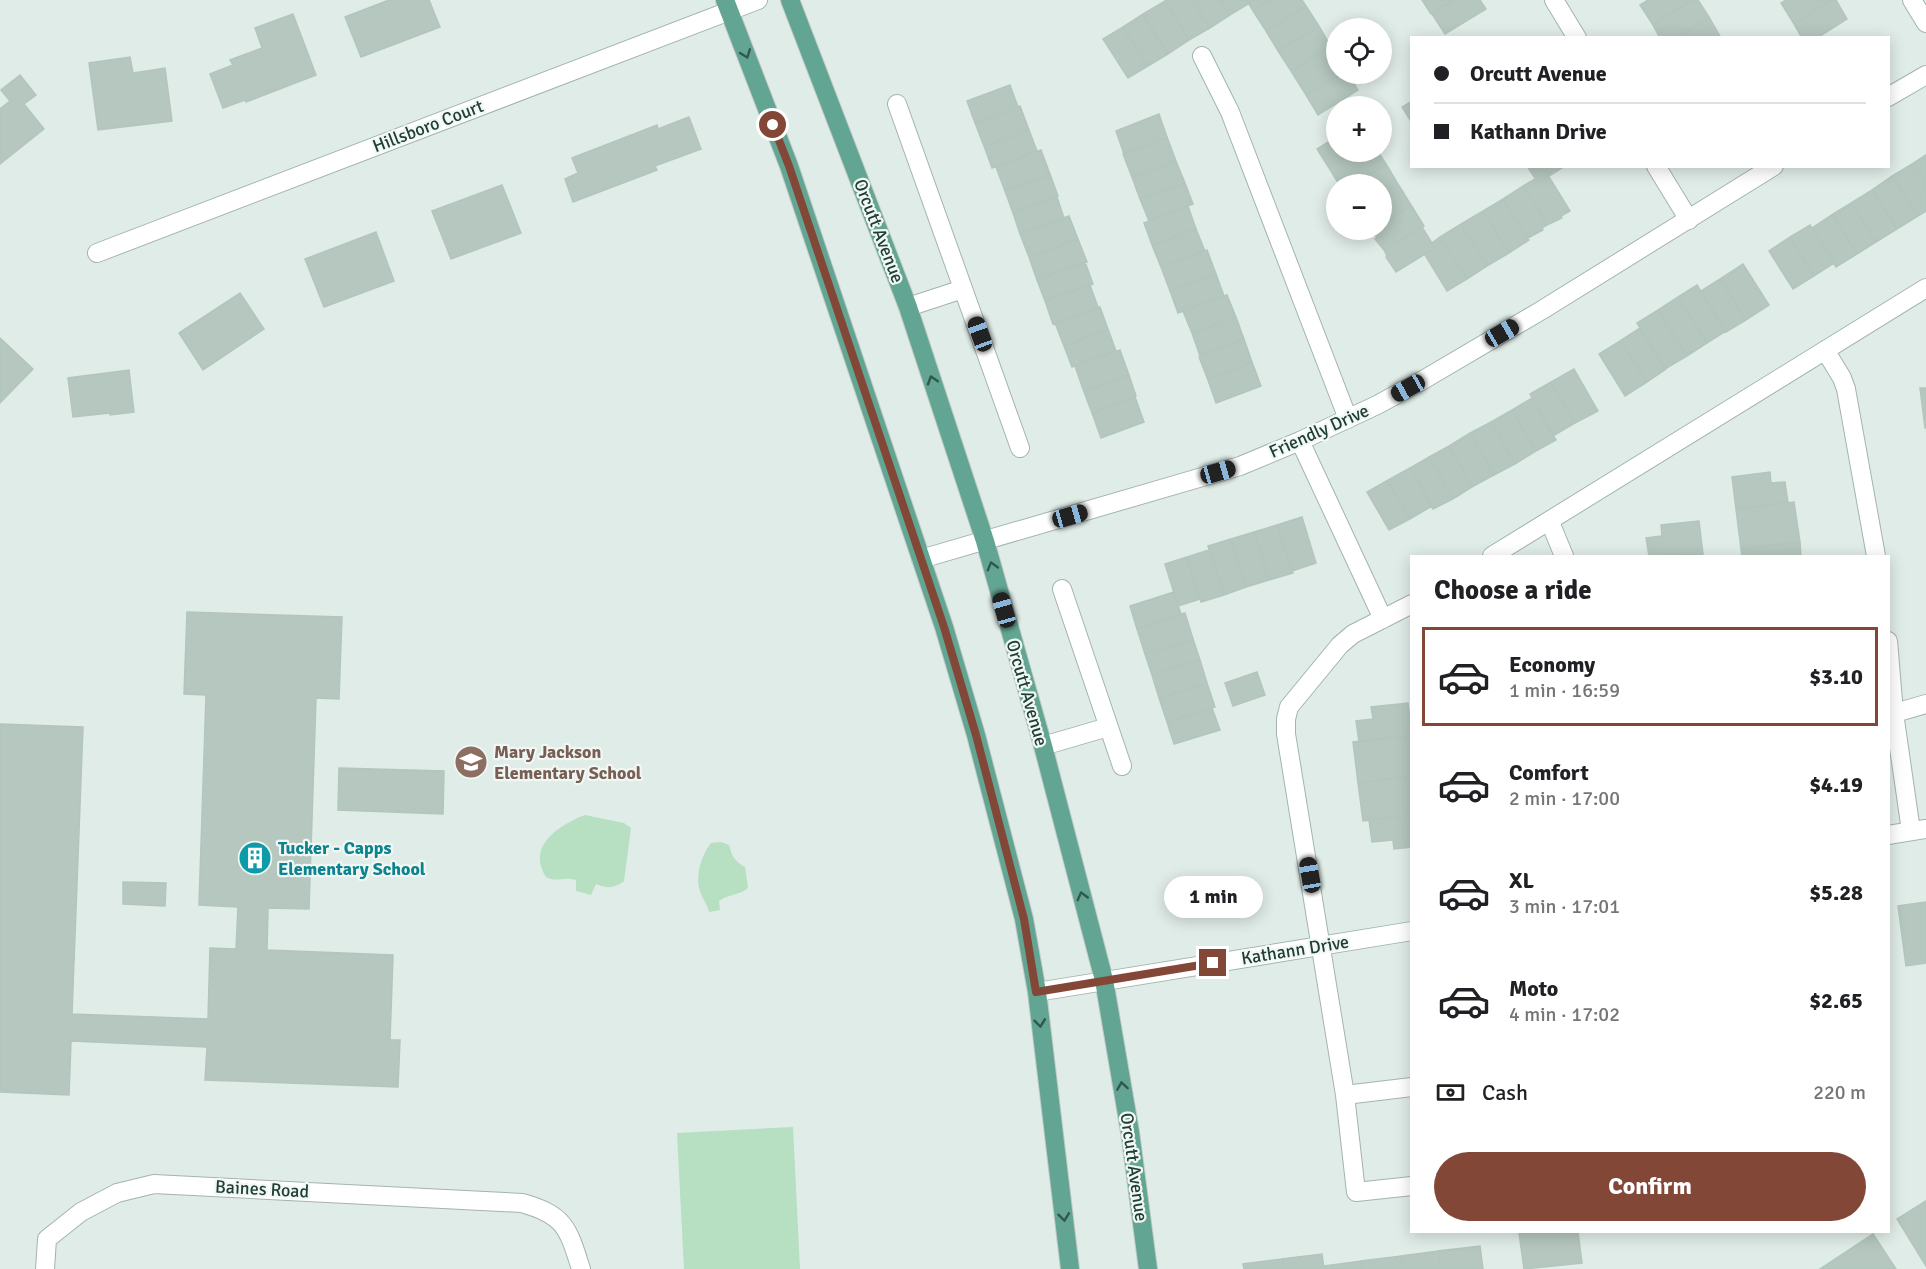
<!DOCTYPE html>
<meta charset="utf-8">
<style>
body{margin:0;font-family:Signika,sans-serif;background:#f6f6f6;color:#202124;height:100vh;display:flex;flex-direction:column;font-size:22px;white-space:nowrap}
*{box-sizing:border-box;margin:0}
p{font-size:20px;color:#757577}
.icon{flex:none;width:33px;height:33px;fill:none;stroke:currentColor;stroke-width:2;stroke-linecap:round;stroke-linejoin:round}
.map{position:relative;flex:1;overflow:hidden}
.drawer{position:absolute;left:1410px;top:555px;width:480px;height:678px;display:flex;flex-direction:column;background:#fff;border-radius:0px;box-shadow:0 3px 15px #0003}
.drawer>*{flex:none}
.banner{position:absolute;left:1410px;top:36px;width:480px;height:132px;border-radius:0px;box-shadow:0 3px 15px #0003;display:grid;align-content:center;height:132px;padding:0 24px;background:#fff}
.buttons{position:absolute;left:1326px;top:18px;display:grid;gap:12px}
.buttons a{display:grid;place-items:center;width:66px;height:66px;border-radius:50%;background:#fff;box-shadow:0 3px 15px #0003;font-size:30px}
.end{position:absolute;width:27px;height:27px;margin:-14px;border:8px solid #834737;background:#fff;box-shadow:0 0 0 3px #fff}
.from{border-radius:50%}
.bubble{position:absolute;height:42px;border-radius:21px;background:#fff;box-shadow:0 3px 15px #0003;font-size:20px;font-weight:700;line-height:42px;text-align:center}
.car{position:absolute;width:18px;height:36px;margin:-18px -9px;border-radius:8px;box-shadow:0 0 4px 2px #0007;background:linear-gradient(#222 24%,#8ab4d8 0 40%,#222 0 76%,#8ab4d8 0 86%,#222 0)}
.banner b{display:flex;align-items:center;gap:21px;height:57px;font-size:22px}
.banner b+b{border-top:2px solid #e0e0e0}
.banner i{width:15px;height:15px;background:#202124}
ul{padding:0;list-style:none}
li{display:flex;align-items:center;gap:18px;height:99px;margin:0 12px 9px;padding:0 12px;border:3px solid transparent;border-radius:0px}
li div{flex:1}
li b{display:block;font-size:22px}
li em{font-style:normal;font-weight:700}
li.active{border-color:#834737}
li>.icon{width:54px;height:54px;stroke-width:1.5}
h2{padding:0 24px;font-size:27px;line-height:72px}
.pay{display:flex;align-items:center;gap:15px;height:66px;padding:0 24px;font-size:22px}
.pay p{margin-inline-start:auto}
.button{display:flex;gap:12px;margin-top:auto;padding:12px 24px}
.button a{flex:1;height:69px;border-radius:36px;background:#834737;color:#fff;font-size:24px;font-weight:700;line-height:69px;text-align:center}
.map>svg:first-child{display:block}
.green{fill:#b7dfc1}
.building{fill:#b5c7bf;stroke:#b2c6bd;stroke-width:1.5}
.lines{fill:none;stroke-linecap:round;stroke-linejoin:round}
.minor-casing{stroke:#a3b4ae;stroke-width:20}
.major-casing{stroke:#c1c9c6;stroke-width:20}
.minor{stroke:#fff;stroke-width:18}
.major{stroke:#62a592;stroke-width:18}
.oneway{stroke:#30584c}
.route{stroke:#834737;stroke-width:8}
.labels{text-anchor:middle;dominant-baseline:central;stroke-width:4.5;stroke-linejoin:round;paint-order:stroke}
.street-label{font-size:18px;fill:#203e35;stroke:#f1f8f4}
.education-label{font-size:18px;font-weight:bold;fill:#785e54;stroke:#f1f8f4;text-anchor:start}
.culture-label{font-size:18px;font-weight:bold;fill:#0d838f;stroke:#f1f8f4;text-anchor:start}
</style>
<div class="map">
<svg width="1926" height="1269" viewBox="0 0 1926 1269">
<rect width="100%" height="100%" fill="#e0ece7"/>
<path class="green" d="M585,815L624,823L631,828L624,881C615,888 607,889 596,884L591,895L576,891V880C564,876 557,883 546,877C526,846 559,825 585,815Z
M721,842L729,845C732,856 734,861 745,867L748,888C741,895 728,894 719,901L720,910L709,912C707,904 704,901 701,894C694,878 701,856 711,843Z
M793,1127L800,1269H684L677,1133Z"/>
<path class="building" d="M389,0H429L440,27L361,57L345,17Z
M1166,0H1192L1210,28L1189,40L1165,1Z
M1192,0H1221L1230,15L1210,28Z
M1221,0H1253V1L1230,15Z
M1253,0H1270L1253,11L1249,4Z
M1270,0H1302L1306,6L1266,31L1253,11Z
M1422,0H1454L1431,14Z
M1454,0H1480L1486,9L1445,34L1432,14Z
M1648,0H1692L1653,25L1640,5Z
M1692,0H1698L1709,17L1677,38H1660L1653,25Z
M1786,0H1832L1794,24L1781,3Z
M1832,0H1836L1847,19L1817,38H1802L1794,24Z
M1165,1L1189,40L1168,54L1143,14Z
M1306,6L1319,26L1278,51L1266,31Z
M293,14L316,75L246,102L245,100L223,108L210,74L233,65L230,60L262,48L255,28Z
M1143,14L1168,54L1148,66L1123,27Z
M1709,17L1721,38H1677Z
M1319,26L1331,47L1291,71L1278,51Z
M1123,27L1148,66L1128,78L1103,39Z
M1331,47L1336,55V74H1340L1306,95L1291,71Z
M130,57L133,73L165,68L172,121L98,130L89,63Z
M1340,74H1348L1358,90L1318,115L1306,95Z
M20,75L36,95L24,104L44,129L0,164V109L10,101L1,90Z
M1010,85L1018,107L975,123L967,101Z
M1412,101V123L1402,107Z
M1020,106L1029,130L984,146L975,123Z
M1159,114L1167,137L1124,154L1116,131Z
M689,117L701,149L655,166L657,170L573,202L565,179L578,173L572,158L657,125L658,129Z
M1029,130L1037,151L992,168L984,146Z
M1167,137L1176,161L1132,177L1123,154Z
M1336,137V152H1355L1329,168L1317,149Z
M1041,150L1050,174L1005,191L996,167Z
M1355,152H1378L1386,164L1353,184H1339L1329,168Z
M1926,155V185L1912,164Z
M1176,161L1185,183L1140,199L1132,177Z
M1386,164L1398,184L1382,194V184H1353Z
M1912,164L1926,185V211L1918,216L1892,176Z
M1527,166H1565L1538,183Z
M1050,174L1058,196L1013,213L1005,191Z
M1892,176L1918,216L1897,229L1872,190Z
M1549,177L1570,211L1561,216L1562,218L1547,225L1523,186L1535,179L1538,183Z
M1185,183L1193,204L1149,221L1140,199Z
M1398,184L1411,205L1382,224V194Z
M502,185L521,233L451,259L432,211Z
M1523,186L1547,225L1542,228L1543,230L1528,238L1503,199Z
M1872,190L1897,229L1876,242L1851,203Z
M1057,197L1064,218L1020,234L1013,213Z
M1503,199L1529,240L1509,253L1483,211Z
M1851,203L1876,242L1857,254L1833,214Z
M1411,205L1424,226L1384,250L1375,239L1377,238L1372,230H1382V224Z
M1188,206L1196,229L1152,245L1144,223Z
M1483,211L1509,253L1487,266L1461,224Z
M1833,214L1857,254L1836,267L1812,228Z
M1069,216L1078,239L1029,257L1020,234Z
M1461,224L1487,266L1467,279L1440,237Z
M1810,225L1834,263L1814,276L1790,237Z
M1422,227L1435,248L1396,272L1386,257L1387,256L1384,250Z
M1196,229L1205,251L1161,267L1152,245Z
M376,232L394,281L324,307L305,259Z
M1440,237L1467,279L1447,291L1425,255L1435,248L1432,243Z
M1790,237L1814,276L1793,289L1769,251Z
M1078,239L1087,262L1037,280L1029,257Z
M1207,250L1216,274L1170,291L1161,267Z
M1085,262L1093,284L1045,301L1037,280Z
M1743,264L1769,305L1746,320L1720,279Z
M1216,274L1224,296L1178,313L1170,291Z
M1720,279L1746,320L1726,332L1701,291Z
M1090,285L1098,307L1053,324L1045,301Z
M1697,285L1726,331L1707,343L1678,297Z
M240,293L264,329L203,370L179,333Z
M1227,295L1236,317L1192,333L1183,311Z
M1678,297L1707,343L1687,356L1658,310Z
M1100,307L1108,329L1064,346L1055,323Z
M1658,310L1687,356L1665,369L1637,323Z
M1236,317L1244,339L1200,356L1192,333Z
M1640,328L1666,369L1647,382L1620,341Z
M1108,329L1116,351L1072,367L1064,346Z
M0,338L33,369L0,403Z
M1244,339L1252,362L1208,380L1199,357Z
M1620,341L1647,382L1625,396L1599,354Z
M1120,350L1129,375L1084,392L1075,366Z
M1252,362L1261,386L1216,403L1208,380Z
M1574,369L1598,411L1575,423L1551,382Z
M129,370L134,412L110,415V413L73,417L68,378Z
M1129,375L1136,396L1092,413L1084,392Z
M1551,382L1575,423L1553,436L1530,394Z
M1920,388H1926V428H1925Z
M1135,397L1144,422L1101,438L1092,413Z
M1532,398L1556,440L1536,451L1512,410Z
M1512,410L1536,451L1515,464L1491,422Z
M1491,422L1515,464L1494,475L1470,433Z
M1470,433L1494,475L1472,487L1449,446Z
M1449,446L1472,487L1453,499L1429,457Z
M1429,457L1453,499L1433,509L1410,468Z
M1410,468L1432,506L1410,519L1388,480Z
M1770,472L1771,483L1785,482L1788,503L1736,509L1732,477Z
M1388,480L1410,519L1389,530L1367,492Z
M1794,502L1800,542L1741,549L1736,509Z
M1302,517L1316,563L1292,571L1277,525Z
M1699,521L1703,554L1649,556L1646,538L1662,536L1661,525Z
M1277,525L1293,573L1269,580L1254,532Z
M1254,532L1269,580L1246,587L1231,539Z
M1231,539L1246,587L1224,595L1208,546Z
M1800,542L1801,556H1742L1741,549Z
M1209,550L1224,595L1201,602L1187,557Z
M1703,554V556H1677Z
M1187,557L1200,599L1178,606L1165,564Z
M1174,592L1181,614L1137,629L1130,606Z
M187,612L342,617L339,699L316,698L309,909L268,908L267,950L393,955L390,1040H400L398,1087L205,1080L207,1047L71,1041L69,1095L0,1092V724L83,727L72,1014L208,1019L210,948L236,949L238,907L199,905L206,695L184,694Z
M1185,613L1193,639L1145,654L1137,629Z
M1193,639L1200,660L1152,675L1145,654Z
M1200,660L1207,683L1159,698L1152,675Z
M1257,672L1265,695L1233,706L1225,683Z
M1207,683L1215,707L1167,722L1159,698Z
M1408,703L1412,735L1359,742L1356,721L1373,719L1371,707Z
M1212,708L1220,730L1174,744L1167,722Z
M1412,735V776L1358,783L1353,742Z
M339,768L444,771L443,814L338,810Z
M1412,776V815L1363,821L1358,783Z
M1412,815V847L1394,849L1393,840L1372,842L1369,820Z
M123,882L166,883L165,906L123,904Z
M1926,902V963L1906,966L1898,906Z
M1926,1201V1266L1897,1219Z
M1528,1232H1578L1582,1263L1524,1269L1519,1233Z
M1873,1234L1896,1269H1820L1861,1242Z
M1480,1246L1483,1269H1441L1438,1251Z
M1438,1251L1441,1269H1402L1401,1256Z
M1322,1254L1324,1269H1284L1282,1259Z
M1401,1256L1402,1269H1362L1361,1261Z
M1282,1259L1284,1269H1244L1243,1264Z
M1361,1261L1362,1269H1324L1323,1266Z"/>
<g class="lines">
<defs>
<path id="minor" d="M1554,0L1577,38
M1912,0L1926,23
M1202,56L1230,112L1348,419
M1888,97L1926,75
M897,104L1020,448
M1656,166L1689,220
M97,253L758,0
M908,307L963,289
M1825,350L1842,378L1846,389L1876,556
M1300,441L1383,619
M1550,522L1564,556
M1492,556L1926,288
M921,559L1240,466L1300,441L1377,405L1423,380L1542,310L1774,166
M1062,589L1122,766
M1888,641L1894,713L1911,831
M1888,715L1926,704
M1043,746L1108,727
M1888,835L1926,829
M1037,992L1412,931
M1412,1087L1345,1095L1356,1192L1412,1186
M1345,1095L1286,734V719L1289,707L1340,645L1353,634L1412,604
M45,1269L47,1239L81,1212L117,1193L154,1184L522,1203C565,1215 568,1228 581,1269"/>
<path id="major" d="M725,0L789,166L944,627L976,735L1024,919L1037,992L1070,1269
M790,0L908,307L985,541L1043,746L1104,980L1130,1132L1148,1269"/>
</defs>
<use href="#minor" class="minor-casing"/>
<use href="#major" class="major-casing"/>
<use href="#minor" class="minor"/>
<use href="#major" class="major"/>
</g>
<defs><path id="oneway-chevron" d="M-2-3.5L2.5 0L-2 3.5" fill="none" stroke-width="1.6" stroke-linecap="round" stroke-linejoin="round" transform="scale(1.5)"/></defs>
<g class="oneway">
<use href="#oneway-chevron" transform="translate(746 54) rotate(69)"/>
<use href="#oneway-chevron" transform="translate(932 380) rotate(-108)"/>
<use href="#oneway-chevron" transform="translate(992 566) rotate(-106)"/>
<use href="#oneway-chevron" transform="translate(1082 896) rotate(-105)"/>
<use href="#oneway-chevron" transform="translate(1040 1023) rotate(83)"/>
<use href="#oneway-chevron" transform="translate(1122 1086) rotate(-99)"/>
<use href="#oneway-chevron" transform="translate(1064 1217) rotate(83)"/>
</g>
<g class="lines">
<path class="route" d="M773,125L789,166L944,627L976,735L1024,919L1036,992L1213,963"/>
</g>
<defs>
<symbol id="school-disc" viewBox="-11 -11 22 22"><circle r="9.5" fill="#8d6e63" stroke="#f1f8f4"/><path d="M0-5L7-2L0 1L-7-2ZM-4 1L0 2.5L4 1V4Q0 6-4 4Z" fill="#fff"/></symbol>
<symbol id="building-disc" viewBox="-11 -11 22 22"><circle r="9.5" fill="#0f9aa8" stroke="#f1f8f4"/><path d="M-4-6H4V6H1V3H-1V6H-4ZM-2.5-4.3h1.7v1.8h-1.7ZM.8-4.3h1.7v1.8H.8ZM-2.5-1h1.7V.8h-1.7ZM.8-1h1.7V.8H.8Z" fill="#fff"/></symbol>
</defs>
<g fill-rule="evenodd">
<use href="#school-disc" x="452" y="743" width="38" height="38"/>
<use href="#building-disc" x="236" y="839" width="38" height="38"/>
</g>
<g class="labels">
<g class="street-label">
<text transform="translate(428 126) rotate(-21)">Hillsboro Court</text>
<text transform="translate(879 231) rotate(69)">Orcutt Avenue</text>
<text transform="translate(1319 431) rotate(-24)">Friendly Drive</text>
<text transform="translate(1027 693) rotate(74)">Orcutt Avenue</text>
<text transform="translate(1295 950) rotate(-9)">Kathann Drive</text>
<text transform="translate(1134 1167) rotate(82)">Orcutt Avenue</text>
<text transform="translate(262 1189) rotate(3)">Baines Road</text>
</g>
<g class="education-label">
<text x="494" y="752">Mary Jackson<tspan x="494" dy="21">Elementary School</tspan></text>
</g>
<g class="culture-label">
<text x="278" y="848">Tucker - Capps<tspan x="278" dy="21">Elementary School</tspan></text>
</g>
</g>
</svg>
<div class="buttons">
<a><svg class="icon" aria-label="locate" viewBox="0 0 24 24"><circle cx="12" cy="12" r="6"/><path d="M12 2v4M12 18v4M2 12h4M18 12h4"/></svg></a>
<a>+</a>
<a>−</a>
</div>
<i class="end from" style="left:773px;top:125px"></i>
<i class="end" style="left:1213px;top:963px"></i>
<div class="bubble" style="left:1164px;top:876px;width:99px">1 min</div>
<i class="car" style="left:1502px;top:333px;rotate:60deg"></i>
<i class="car" style="left:980px;top:334px;rotate:340deg"></i>
<i class="car" style="left:1408px;top:388px;rotate:241deg"></i>
<i class="car" style="left:1218px;top:472px;rotate:74deg"></i>
<i class="car" style="left:1070px;top:516px;rotate:74deg"></i>
<i class="car" style="left:1004px;top:610px;rotate:344deg"></i>
<i class="car" style="left:1310px;top:875px;rotate:350deg"></i>
<div class="banner">
<b><i class="from"></i>Orcutt Avenue</b>
<b><i></i>Kathann Drive</b>
</div>
<section class="drawer">
<h2>Choose a ride</h2>
<ul>
<li class="active"><svg class="icon" aria-label="car" viewBox="0 0 24 24"><path d="M5 17H2v-5l4-1 3-4h7l3 4 3 1v5h-3M9 17h6M6 11h13"/><circle cx="7" cy="17" r="2"/><circle cx="17" cy="17" r="2"/></svg><div><b>Economy</b><p>1 min · 16:59</p></div><em>$3.10</em></li>
<li><svg class="icon" aria-label="car" viewBox="0 0 24 24"><path d="M5 17H2v-5l4-1 3-4h7l3 4 3 1v5h-3M9 17h6M6 11h13"/><circle cx="7" cy="17" r="2"/><circle cx="17" cy="17" r="2"/></svg><div><b>Comfort</b><p>2 min · 17:00</p></div><em>$4.19</em></li>
<li><svg class="icon" aria-label="car" viewBox="0 0 24 24"><path d="M5 17H2v-5l4-1 3-4h7l3 4 3 1v5h-3M9 17h6M6 11h13"/><circle cx="7" cy="17" r="2"/><circle cx="17" cy="17" r="2"/></svg><div><b>XL</b><p>3 min · 17:01</p></div><em>$5.28</em></li>
<li><svg class="icon" aria-label="car" viewBox="0 0 24 24"><path d="M5 17H2v-5l4-1 3-4h7l3 4 3 1v5h-3M9 17h6M6 11h13"/><circle cx="7" cy="17" r="2"/><circle cx="17" cy="17" r="2"/></svg><div><b>Moto</b><p>4 min · 17:02</p></div><em>$2.65</em></li>
</ul>
<div class="pay"><svg class="icon" aria-label="cash" viewBox="0 0 24 24"><path d="M3 7h18v10H3z"/><circle cx="12" cy="12" r="2"/></svg>Cash<p>220 m</p></div>
<div class="button"><a>Confirm</a></div>
</section>
</div>
